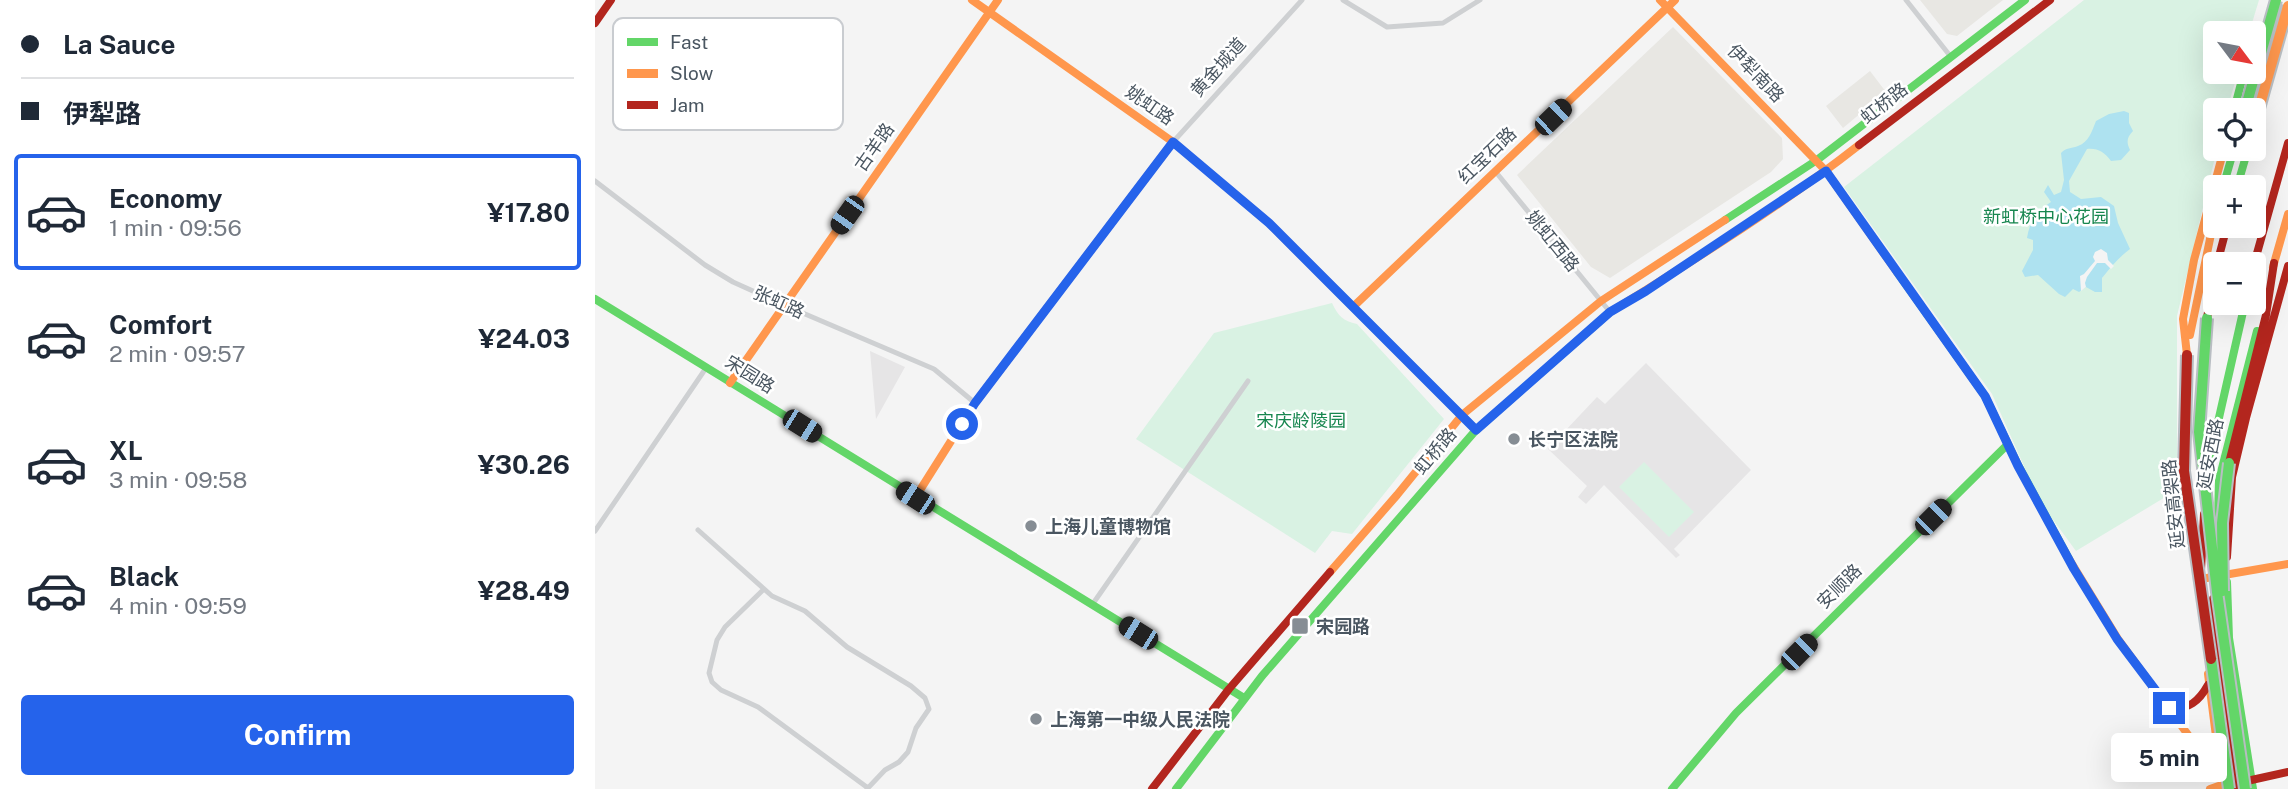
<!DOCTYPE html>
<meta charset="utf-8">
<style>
body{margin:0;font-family:"Public Sans","Noto Sans SC",sans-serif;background:#f6f6f7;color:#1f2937;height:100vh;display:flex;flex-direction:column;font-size:26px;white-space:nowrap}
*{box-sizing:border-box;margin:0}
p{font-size:23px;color:#747a83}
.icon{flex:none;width:38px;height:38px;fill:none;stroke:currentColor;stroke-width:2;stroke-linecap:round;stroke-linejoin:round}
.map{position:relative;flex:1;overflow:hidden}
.details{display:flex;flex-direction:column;background:#fff;width:595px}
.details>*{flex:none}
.top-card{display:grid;align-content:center;height:154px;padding:0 21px;background:#fff}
.needle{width:46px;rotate:122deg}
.buttons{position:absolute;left:1608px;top:21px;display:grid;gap:14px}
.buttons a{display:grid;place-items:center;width:63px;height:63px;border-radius:7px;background:#fff;box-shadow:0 7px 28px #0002;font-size:35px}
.end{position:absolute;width:32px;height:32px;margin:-16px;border:9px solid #2563eb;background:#fff;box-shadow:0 0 0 4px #fff}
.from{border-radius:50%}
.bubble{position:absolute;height:49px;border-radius:7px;background:#fff;box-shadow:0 7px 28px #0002;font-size:23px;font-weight:700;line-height:49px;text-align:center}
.car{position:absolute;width:21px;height:42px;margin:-21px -10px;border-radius:9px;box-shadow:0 0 5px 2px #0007;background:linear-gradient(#222 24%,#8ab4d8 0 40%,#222 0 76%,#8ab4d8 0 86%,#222 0)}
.top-card b{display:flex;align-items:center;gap:24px;height:66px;font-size:26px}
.top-card b+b{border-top:2px solid #e0e1e3}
.top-card i{width:18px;height:18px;background:#1f2937}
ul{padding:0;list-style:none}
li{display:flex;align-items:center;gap:21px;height:116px;margin:0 14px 10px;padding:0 7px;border:4px solid transparent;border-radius:7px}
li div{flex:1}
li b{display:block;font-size:26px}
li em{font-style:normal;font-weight:700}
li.active{border-color:#2563eb}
li>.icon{width:63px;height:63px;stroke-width:1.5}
.cta{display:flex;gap:14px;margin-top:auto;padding:14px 21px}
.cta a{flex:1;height:80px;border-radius:7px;background:#2563eb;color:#fff;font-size:28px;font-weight:700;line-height:80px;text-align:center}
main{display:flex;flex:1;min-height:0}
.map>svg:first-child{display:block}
.commercial{fill:#e8e7e3}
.education{fill:#e6e5e6}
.green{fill:#d9f2e3}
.water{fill:#aee2f0}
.pier{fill:#f4f4f4}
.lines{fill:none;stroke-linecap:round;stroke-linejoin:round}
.street{stroke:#ced0d2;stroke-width:5}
.fast{stroke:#63d668;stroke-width:8}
.slow{stroke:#ff974d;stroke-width:8}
.jam{stroke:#b3261e;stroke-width:8}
.fast-bridge-casing{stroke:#b9bec3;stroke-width:14;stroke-linecap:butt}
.slow-bridge-casing{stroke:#b9bec3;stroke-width:14;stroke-linecap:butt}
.jam-bridge-casing{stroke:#b9bec3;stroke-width:14;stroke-linecap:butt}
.fast-bridge{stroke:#63d668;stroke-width:10}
.slow-bridge{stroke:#ff974d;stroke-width:10}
.jam-bridge{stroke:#b3261e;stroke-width:10}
.route{stroke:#2563eb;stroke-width:9}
.poi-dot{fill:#868d94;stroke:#fff;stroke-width:2.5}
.labels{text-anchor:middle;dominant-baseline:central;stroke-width:5;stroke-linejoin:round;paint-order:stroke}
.street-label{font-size:18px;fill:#4a5661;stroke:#fff}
.park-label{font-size:18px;fill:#17864f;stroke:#fff}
.poi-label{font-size:18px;font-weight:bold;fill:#4a5661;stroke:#fff;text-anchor:start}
.key{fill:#fff;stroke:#c9ccd0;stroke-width:2}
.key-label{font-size:19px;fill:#4a5661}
</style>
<main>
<section class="details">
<div class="top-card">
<b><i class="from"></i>La Sauce</b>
<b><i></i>伊犁路</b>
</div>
<ul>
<li class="active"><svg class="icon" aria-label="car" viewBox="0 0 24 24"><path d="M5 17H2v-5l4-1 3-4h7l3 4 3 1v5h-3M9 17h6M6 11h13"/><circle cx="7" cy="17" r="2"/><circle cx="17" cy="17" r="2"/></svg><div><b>Economy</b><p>1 min · 09:56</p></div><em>¥17.80</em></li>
<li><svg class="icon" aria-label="car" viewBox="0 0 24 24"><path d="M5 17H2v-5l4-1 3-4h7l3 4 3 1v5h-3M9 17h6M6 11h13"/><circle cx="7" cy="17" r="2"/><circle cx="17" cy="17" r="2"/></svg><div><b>Comfort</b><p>2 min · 09:57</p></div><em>¥24.03</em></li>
<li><svg class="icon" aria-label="car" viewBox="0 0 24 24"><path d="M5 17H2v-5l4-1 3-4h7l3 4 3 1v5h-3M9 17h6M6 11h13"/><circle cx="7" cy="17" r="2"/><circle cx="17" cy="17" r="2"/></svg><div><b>XL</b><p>3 min · 09:58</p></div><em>¥30.26</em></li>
<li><svg class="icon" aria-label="car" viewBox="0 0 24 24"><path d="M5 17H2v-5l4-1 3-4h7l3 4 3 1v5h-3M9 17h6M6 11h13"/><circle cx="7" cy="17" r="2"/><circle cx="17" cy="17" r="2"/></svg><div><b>Black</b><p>4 min · 09:59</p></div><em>¥28.49</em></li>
</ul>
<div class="cta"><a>Confirm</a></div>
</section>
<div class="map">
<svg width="1693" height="789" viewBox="0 0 1693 789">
<rect width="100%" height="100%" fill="#f4f4f4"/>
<path class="commercial" d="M1325,0H1408L1362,36L1352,34Z
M1078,27L1187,138L1188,159L1176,172L1015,278L996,267L922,175Z
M1275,71L1291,92L1248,128L1231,106Z"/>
<path class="education" d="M275,351L310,367L281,419Z
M1051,363L1156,470L1079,549L1085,555L1081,558L1009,485L991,504L983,497L992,486L953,449L1002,397L1010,404Z"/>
<path class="green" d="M1489,0H1664L1654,33H1620V72H1643L1632,110H1620V149H1622L1582,316V490L1481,551L1445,502L1397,394L1249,187Z
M737,303C743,316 748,321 762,324L849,419L757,534L737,531L720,553L541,439L619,333Z
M1049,462L1099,512L1074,537L1024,487Z"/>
<path class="water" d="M1529,111L1534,113V123L1538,131C1532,137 1531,142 1535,150L1526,160L1516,161C1509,152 1503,148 1492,149L1474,181L1475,192L1486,199L1506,197L1519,206L1523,223L1535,249C1524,257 1516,267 1507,278V292H1500L1491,287L1484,292L1478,289L1470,297L1464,294L1443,275L1430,277L1427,271L1438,250V240L1432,238C1435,220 1441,212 1456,202L1449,192L1453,185L1459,195L1466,192L1469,180L1466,153C1472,147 1475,149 1483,146C1494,142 1497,131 1501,121L1514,114Z"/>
<path class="pier" d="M1506,249L1512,253L1513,260L1519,266L1516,269L1510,263H1502L1492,277L1490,283L1491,287L1486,291L1485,276L1489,274L1500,261L1498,257L1500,252Z"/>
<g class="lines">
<path class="street" d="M748,0L792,27L848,23L885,0
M1311,0L1356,57
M578,142L707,0
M900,171L1015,312
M0,181L110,265L138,282L189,305L339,369L380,403
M103,530L177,596L210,611L252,647L316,686L330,698L334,709L321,728L313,752L304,762L290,770L272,789
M0,531L111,368
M169,589L130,627L122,640L114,673L117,682L126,690L163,707L273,788
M497,605L653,381"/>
<path class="fast" d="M1639,110L1649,72
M1628,187L1639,149
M1642,187L1653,149
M1130,220L1222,160L1430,0
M1302,272L1390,396L1423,465L1474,559
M742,291L881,430
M0,299L649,698
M1611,475L1650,303
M1623,519L1624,480L1662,331
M1632,582L1634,638L1658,789
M581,789L667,676L881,430L1014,313
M1077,789L1141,713L1413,444"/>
<path class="slow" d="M377,0L578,142L674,223L742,291
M1065,0L1231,171L1302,272
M1678,267L1693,214
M759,306L1080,0
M1014,313C1099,260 1185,207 1264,145
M1595,335L1620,215
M1592,355L1588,319L1599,260L1629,149
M135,383L403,0
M320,498L380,403L578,142
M1474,559L1523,639L1629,784
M735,572L802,495L867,415L1006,301L1130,220
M1606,579L1693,564
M1613,674L1622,744
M1615,789L1632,783"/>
<path class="jam" d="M0,23L16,0
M1659,45L1677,22L1693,7
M1264,145L1455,0
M1622,264L1632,226
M1659,264L1693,143
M1612,318L1620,273
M1634,463L1671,315L1679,263
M1632,557L1637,477L1651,418L1693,266
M1606,570L1609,514
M1618,599L1624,661L1643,789
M1574,708C1594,710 1604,701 1613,685
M1652,781L1693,772
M557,789L634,689L735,572"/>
<defs>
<path id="fast-bridge" d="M1650,110L1681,0
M1612,318L1604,432L1622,592L1650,789
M1628,591L1627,523L1634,463
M1616,659L1634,789"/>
<path id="slow-bridge" d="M1659,126L1693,6"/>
<path id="jam-bridge" d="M1592,355L1589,471L1616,659"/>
</defs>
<use href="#fast-bridge" class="fast-bridge-casing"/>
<use href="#slow-bridge" class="slow-bridge-casing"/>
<use href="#jam-bridge" class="jam-bridge-casing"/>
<use href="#fast-bridge" class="fast-bridge"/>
<use href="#slow-bridge" class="slow-bridge"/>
<use href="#jam-bridge" class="jam-bridge"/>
</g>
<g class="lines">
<path class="route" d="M367,424L380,403L578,142L674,223L881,430L1015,312L1051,291L1231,171L1390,396L1423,466L1479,569L1522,639L1574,708"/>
</g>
<g class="poi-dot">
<circle cx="919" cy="439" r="7"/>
<circle cx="436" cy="526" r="7"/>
<rect x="696" y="617" width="18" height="18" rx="3.5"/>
<circle cx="441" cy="719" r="7"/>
</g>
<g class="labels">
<g class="street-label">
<text transform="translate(623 67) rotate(-48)">黄金城道</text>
<text transform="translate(1161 73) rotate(46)">伊犁南路</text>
<text transform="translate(1289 103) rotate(-38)">虹桥路</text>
<text transform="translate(555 105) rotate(35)">姚虹路</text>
<text transform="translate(279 147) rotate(-55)">古羊路</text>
<text transform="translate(892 155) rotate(-44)">红宝石路</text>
<text transform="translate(958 241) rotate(51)">姚虹西路</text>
<text transform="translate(184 302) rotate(24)">张虹路</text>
<text transform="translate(155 374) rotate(32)">宋园路</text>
<text transform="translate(840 451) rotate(-50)">虹桥路</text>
<text transform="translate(1615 454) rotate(-79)">延安西路</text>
<text transform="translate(1578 504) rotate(-96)">延安高架路</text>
<text transform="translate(1244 586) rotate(-45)">安顺路</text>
</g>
<g class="park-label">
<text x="1451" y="216">新虹桥中心花园</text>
<text x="706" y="420">宋庆龄陵园</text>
</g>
<g class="poi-label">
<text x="933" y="439">长宁区法院</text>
<text x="450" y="526">上海儿童博物馆</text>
<text x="721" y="626">宋园路</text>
<text x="455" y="719">上海第一中级人民法院</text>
</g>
</g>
<rect x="18" y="18" width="230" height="112" rx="10" class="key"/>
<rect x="32" y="38" width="31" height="8" fill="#63d668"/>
<rect x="32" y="69" width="31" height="9" fill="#ff974d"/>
<rect x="32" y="101" width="31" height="8" fill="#b3261e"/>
<g class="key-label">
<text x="75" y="49">Fast</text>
<text x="75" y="80">Slow</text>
<text x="75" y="112">Jam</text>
</g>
</svg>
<div class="buttons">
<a><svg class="needle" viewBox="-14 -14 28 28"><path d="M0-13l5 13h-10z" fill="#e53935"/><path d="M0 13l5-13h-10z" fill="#747a83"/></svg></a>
<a><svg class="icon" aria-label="locate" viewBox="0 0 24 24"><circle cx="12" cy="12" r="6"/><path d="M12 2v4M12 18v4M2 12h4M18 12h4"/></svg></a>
<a>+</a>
<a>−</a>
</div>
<i class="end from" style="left:367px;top:424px"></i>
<i class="end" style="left:1574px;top:708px"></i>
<div class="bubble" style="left:1516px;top:733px;width:116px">5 min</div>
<i class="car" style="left:958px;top:117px;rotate:46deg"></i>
<i class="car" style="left:252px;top:215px;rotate:215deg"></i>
<i class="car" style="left:207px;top:426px;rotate:122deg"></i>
<i class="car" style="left:320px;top:498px;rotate:303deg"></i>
<i class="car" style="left:1338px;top:517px;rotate:45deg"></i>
<i class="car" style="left:543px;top:633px;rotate:302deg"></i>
<i class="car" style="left:1204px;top:652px;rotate:45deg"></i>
</div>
</main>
